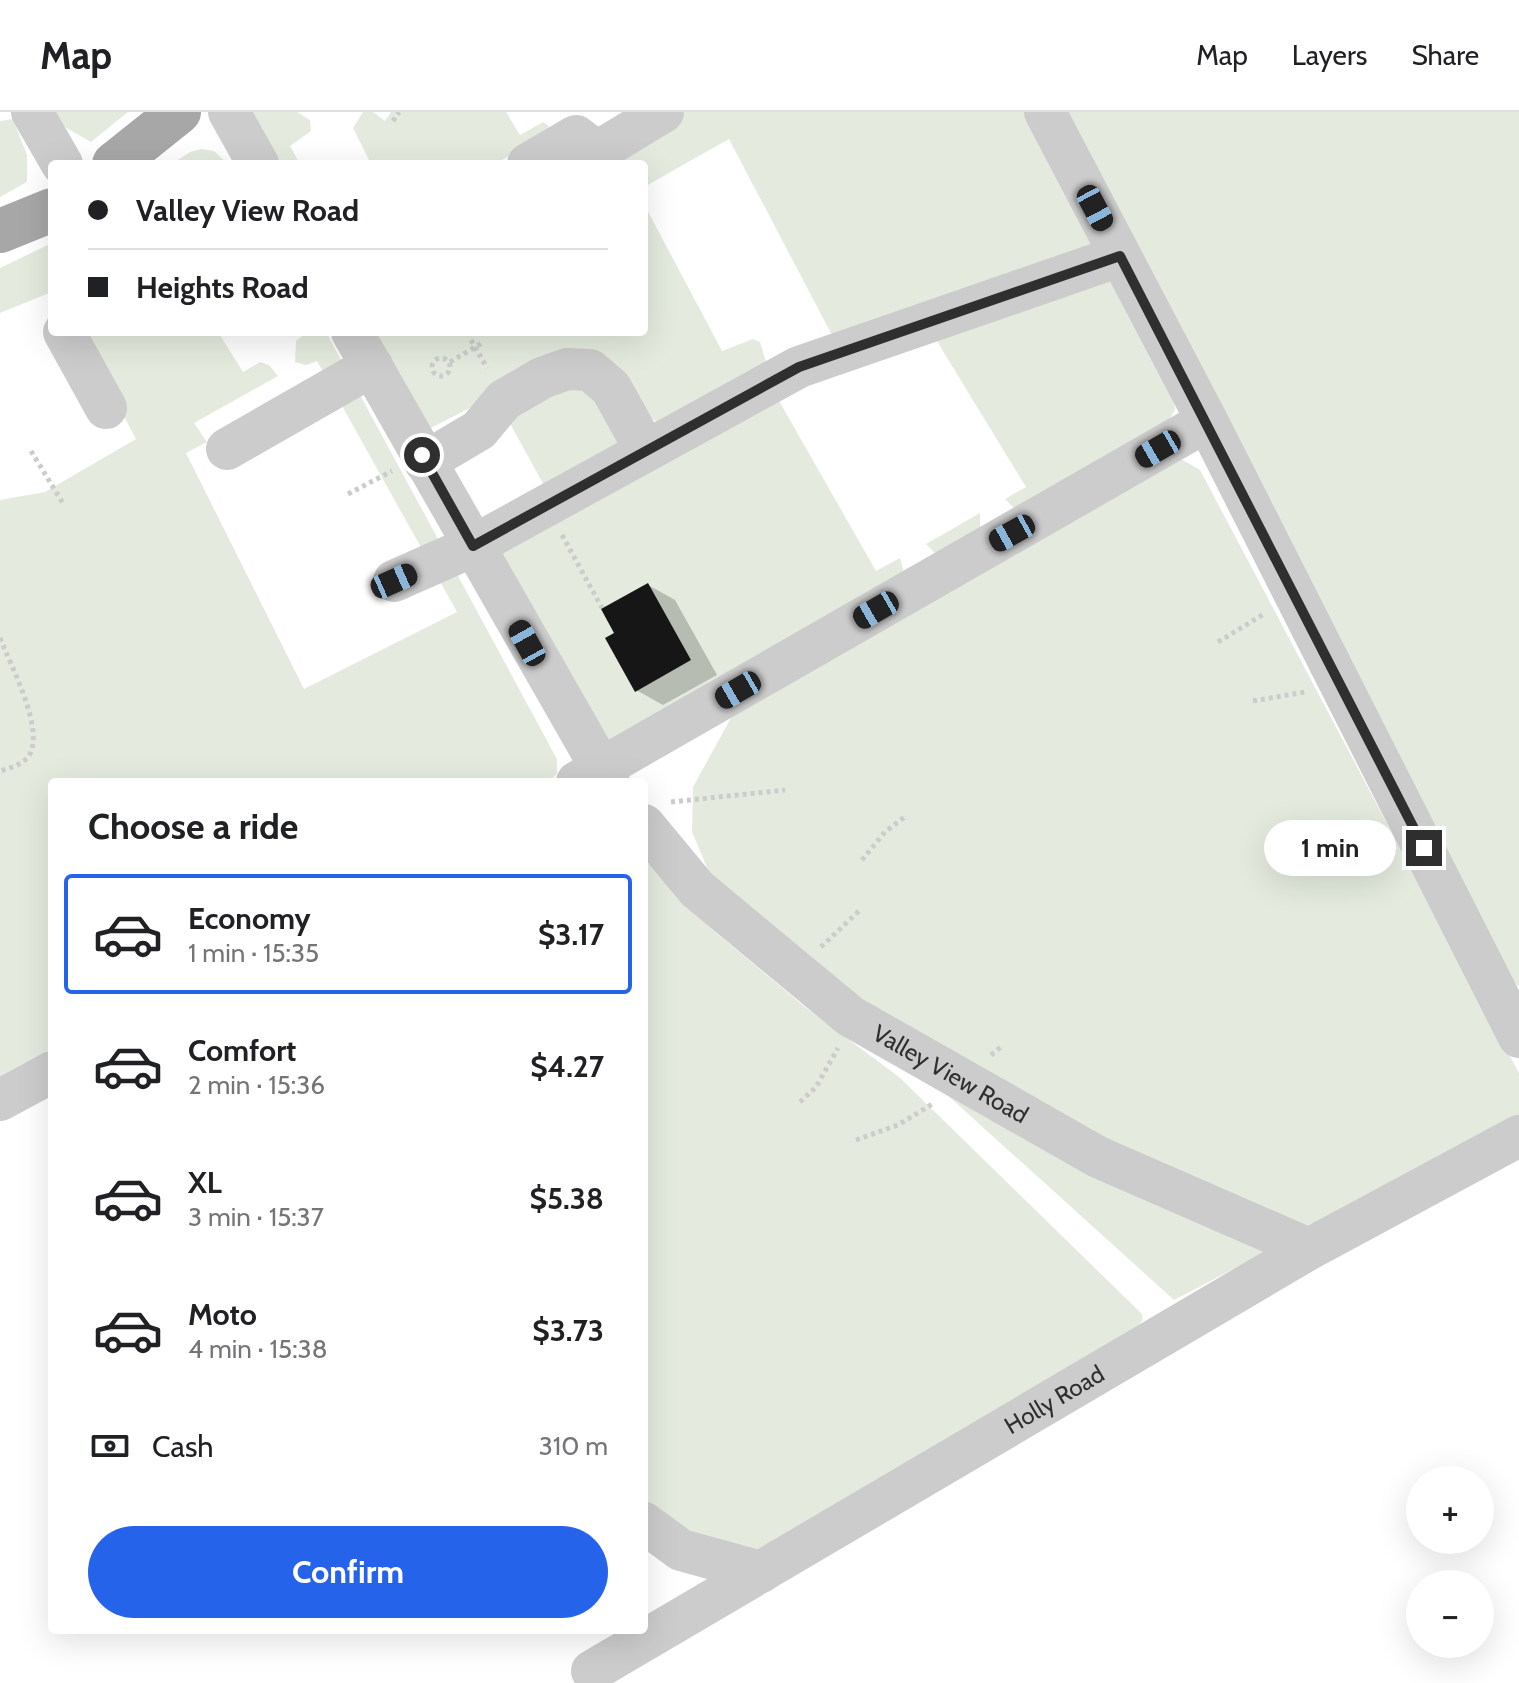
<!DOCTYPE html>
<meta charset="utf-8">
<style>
body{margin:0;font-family:Cabin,sans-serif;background:#f2f2f2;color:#202124;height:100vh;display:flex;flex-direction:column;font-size:30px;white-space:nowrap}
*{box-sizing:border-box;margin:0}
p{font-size:26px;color:#757577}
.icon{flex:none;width:44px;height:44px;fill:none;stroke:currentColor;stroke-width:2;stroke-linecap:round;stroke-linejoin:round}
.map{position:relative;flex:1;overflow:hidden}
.details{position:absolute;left:48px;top:666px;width:600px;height:856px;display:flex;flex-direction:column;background:#fff;border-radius:8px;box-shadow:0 8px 32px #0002}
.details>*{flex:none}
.guide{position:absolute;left:48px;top:48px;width:600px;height:176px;border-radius:8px;box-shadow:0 8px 32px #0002;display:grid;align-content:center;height:176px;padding:0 40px;background:#fff}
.buttons{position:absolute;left:1406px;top:1354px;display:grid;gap:16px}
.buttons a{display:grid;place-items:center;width:88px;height:88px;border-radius:50%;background:#fff;box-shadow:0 8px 32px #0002;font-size:40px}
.end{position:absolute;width:36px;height:36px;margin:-18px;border:10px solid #2f2f2f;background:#fff;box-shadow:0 0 0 4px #fff}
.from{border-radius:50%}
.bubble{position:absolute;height:56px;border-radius:28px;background:#fff;box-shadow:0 8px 32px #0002;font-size:26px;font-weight:700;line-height:56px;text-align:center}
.car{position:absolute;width:24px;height:48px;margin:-24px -12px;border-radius:10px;box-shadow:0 0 6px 2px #0007;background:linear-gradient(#222 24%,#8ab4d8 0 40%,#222 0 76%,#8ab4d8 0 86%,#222 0)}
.guide b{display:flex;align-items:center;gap:28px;height:76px;font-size:30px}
.guide b+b{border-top:2px solid #e0e0e0}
.guide i{width:20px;height:20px;background:#202124}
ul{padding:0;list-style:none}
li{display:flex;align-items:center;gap:24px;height:120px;margin:0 16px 12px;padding:0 24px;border:4px solid transparent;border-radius:8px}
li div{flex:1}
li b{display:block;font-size:30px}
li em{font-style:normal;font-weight:700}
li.on{border-color:#2563eb}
li>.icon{width:72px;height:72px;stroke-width:1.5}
h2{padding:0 40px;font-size:36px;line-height:96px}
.pay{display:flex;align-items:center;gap:20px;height:88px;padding:0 40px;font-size:30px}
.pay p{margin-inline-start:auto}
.button{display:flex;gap:16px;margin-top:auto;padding:16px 40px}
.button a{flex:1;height:92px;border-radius:48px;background:#2563eb;color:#fff;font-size:32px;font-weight:700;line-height:92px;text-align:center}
header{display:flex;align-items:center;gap:48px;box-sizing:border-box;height:112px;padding:0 40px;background:#fff;border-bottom:2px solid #e0e0e0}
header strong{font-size:38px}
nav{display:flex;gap:44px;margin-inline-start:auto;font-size:28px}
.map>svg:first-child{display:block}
.green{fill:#e4ebde}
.shadow{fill:#0003}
.building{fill:#161616}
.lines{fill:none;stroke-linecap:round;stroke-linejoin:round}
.path{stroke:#ccc;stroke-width:5;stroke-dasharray:4 4;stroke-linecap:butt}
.minor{stroke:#ccc;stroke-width:42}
.major{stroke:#a7a7a7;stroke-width:44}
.route{stroke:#2f2f2f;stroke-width:10}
.labels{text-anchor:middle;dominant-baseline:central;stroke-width:8;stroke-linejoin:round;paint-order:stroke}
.street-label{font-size:24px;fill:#2f2f2f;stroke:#fff}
</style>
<header>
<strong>Map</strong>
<nav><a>Map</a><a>Layers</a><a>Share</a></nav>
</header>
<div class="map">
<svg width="1519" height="1571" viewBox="0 0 1519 1571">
<rect width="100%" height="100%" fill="#fff"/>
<path class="green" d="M54,0H128L91,30L63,14Z
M248,0H297L310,8L311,19L290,34L300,52H273Z
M363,0H373L385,9L391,0H506L520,23L543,10L549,14L544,24L495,52H371L353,16Z
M685,0H1031L1103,141L833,225L729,27L644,75V52H553L556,40L597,52Z
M1053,0H1519V874L1506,869Z
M13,7L27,43V70L0,85V9Z
M201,37L214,39L228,52H172L190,40Z
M644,92L722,239L753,227L760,230L766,250L657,310L565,247L429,317L370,220H644Z
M52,131V180L0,201V156Z
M1107,163L1174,279L1175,298L1162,320L1016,398L1005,387L1026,375L935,226Z
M79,220H218L243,260L260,250L269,253L278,264L194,311L207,330L186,341L304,577L457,500L317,249L306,253L295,250L296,229L307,220H326L557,647V662L548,670H52V936L0,964V388L45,380L136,327Z
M545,269L597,279L621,339L546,377L507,306Z
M778,287L876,459L900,446L905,464L604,632L496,452L507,434Z
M1181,347L1200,358L1519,961V1004L1508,1014L1174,1188L714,772L692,720L693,675L732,604Z
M980,401V422L941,447L926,432Z
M644,747L714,819L805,895L899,965L1142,1202L1143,1208L1133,1219L750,1442L706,1430L644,1389Z"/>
<path class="shadow" d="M648,473L675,488L717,563L663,593L636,578Z"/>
<path class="building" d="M648,471L691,548L635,580L605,526L614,521L601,497Z"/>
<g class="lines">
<path class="path" d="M393,9L399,0
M156,220L157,222
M471,228L487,256
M432 255a9 9 0 1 1 18 0a9 9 0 1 1-18 0Z
M450,250L482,231
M31,339L64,393
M348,382L392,359
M562,423L602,496
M0,526C10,552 47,621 28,645C21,653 10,656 0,659
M1218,530L1264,502
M1253,589L1305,580
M671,690L785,678
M862,748L885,720L907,703
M821,835L861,797
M991,943L1001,935
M800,990L816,975L838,936
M856,1028L898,1013L934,991
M644,1313L647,1309"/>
<g class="minor">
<path d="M32,0L62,52"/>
<path d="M229,0L258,52"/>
<path d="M1045,0L1207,309L1519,925"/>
<path d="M528,52L576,24L597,40L663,0"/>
<path d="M64,220L106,296"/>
<path d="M352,220L609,670"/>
<path d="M227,337L372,254"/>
<path d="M425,350L479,318L504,288L542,266L567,257L590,258L611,276L646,339"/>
<path d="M394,469L473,434L799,255L1120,144"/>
<path d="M577,670L1207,309"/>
<path id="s1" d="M644,713L697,777L850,904L1098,1045L1309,1137"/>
<path d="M0,988L52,960"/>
<path d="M644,1411L681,1438L761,1460"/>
<path id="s2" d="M592,1559L1309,1137L1519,1024"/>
</g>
<path class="major" d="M114,52L179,0
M0,119L52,98"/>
</g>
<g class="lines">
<path class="route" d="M422,343L473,434L799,255L1120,144L1424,736"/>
</g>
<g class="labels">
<g class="street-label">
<text stroke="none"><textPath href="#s1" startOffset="398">Valley View Road</textPath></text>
<text stroke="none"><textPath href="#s2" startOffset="536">Holly Road</textPath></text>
</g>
</g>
</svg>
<div class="buttons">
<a>+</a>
<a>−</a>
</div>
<i class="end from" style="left:422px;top:343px"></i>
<i class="end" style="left:1424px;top:736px"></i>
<div class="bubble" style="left:1264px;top:708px;width:132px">1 min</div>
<i class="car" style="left:1095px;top:96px;rotate:152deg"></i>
<i class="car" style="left:1158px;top:337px;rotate:240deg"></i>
<i class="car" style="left:1012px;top:421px;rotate:241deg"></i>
<i class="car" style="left:394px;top:469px;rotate:66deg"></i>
<i class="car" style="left:876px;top:498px;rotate:240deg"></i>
<i class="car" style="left:527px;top:531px;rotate:331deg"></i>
<i class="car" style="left:738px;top:578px;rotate:240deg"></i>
<div class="guide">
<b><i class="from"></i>Valley View Road</b>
<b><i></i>Heights Road</b>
</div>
<section class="details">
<h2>Choose a ride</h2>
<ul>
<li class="on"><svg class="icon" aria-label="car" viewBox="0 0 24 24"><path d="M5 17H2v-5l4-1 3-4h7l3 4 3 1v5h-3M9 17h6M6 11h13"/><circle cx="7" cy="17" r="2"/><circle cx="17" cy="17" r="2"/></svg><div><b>Economy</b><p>1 min · 15:35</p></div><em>$3.17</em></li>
<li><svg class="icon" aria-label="car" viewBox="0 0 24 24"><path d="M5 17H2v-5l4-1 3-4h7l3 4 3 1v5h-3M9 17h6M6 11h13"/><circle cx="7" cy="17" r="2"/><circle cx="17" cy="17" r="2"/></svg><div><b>Comfort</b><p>2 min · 15:36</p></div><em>$4.27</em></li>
<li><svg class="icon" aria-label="car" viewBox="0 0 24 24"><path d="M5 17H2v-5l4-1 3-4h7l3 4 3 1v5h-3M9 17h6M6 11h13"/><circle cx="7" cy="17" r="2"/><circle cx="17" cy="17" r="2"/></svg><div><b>XL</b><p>3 min · 15:37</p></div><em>$5.38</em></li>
<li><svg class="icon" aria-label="car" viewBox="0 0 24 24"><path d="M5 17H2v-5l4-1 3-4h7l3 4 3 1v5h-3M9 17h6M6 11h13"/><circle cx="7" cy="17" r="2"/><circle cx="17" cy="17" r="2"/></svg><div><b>Moto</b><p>4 min · 15:38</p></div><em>$3.73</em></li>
</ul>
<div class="pay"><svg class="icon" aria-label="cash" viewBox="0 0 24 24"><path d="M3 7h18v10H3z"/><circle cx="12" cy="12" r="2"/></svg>Cash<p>310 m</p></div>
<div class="button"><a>Confirm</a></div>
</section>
</div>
